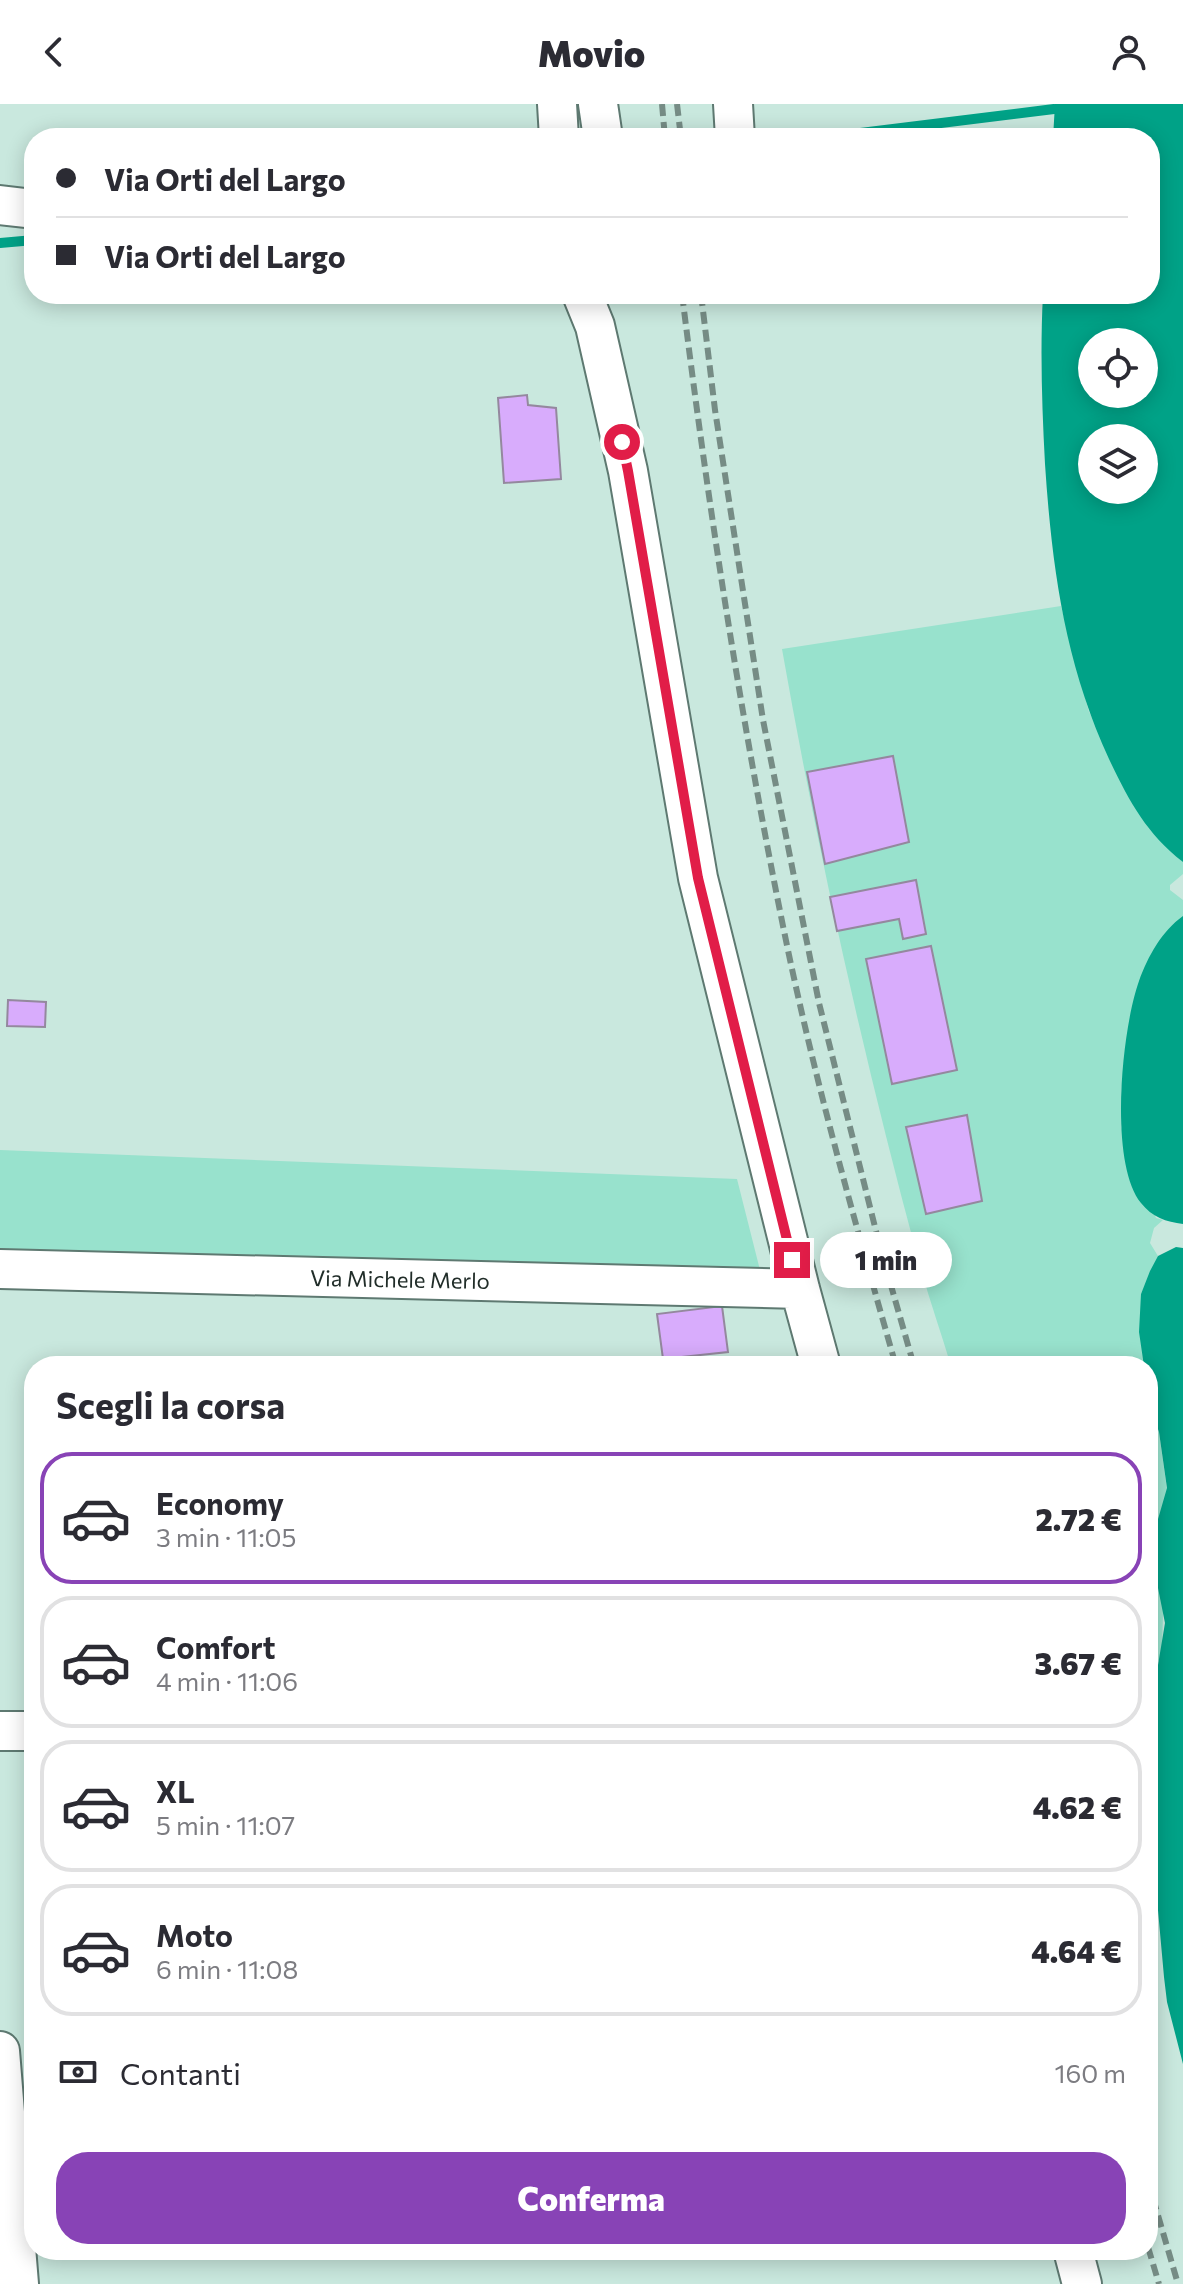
<!DOCTYPE html>
<html lang="it">
<meta charset="utf-8">
<style>
body{margin:0;font-family:Commissioner,sans-serif;background:#f7f7f7;color:#2b2b33;height:100vh;display:flex;flex-direction:column;font-size:30px;white-space:nowrap}
*{box-sizing:border-box;margin:0}
p{font-size:26px;color:#7c7c81}
.icon{flex:none;width:44px;height:44px;fill:none;stroke:currentColor;stroke-width:2;stroke-linecap:round;stroke-linejoin:round}
.map{position:relative;flex:1;overflow:hidden}
.panel{position:absolute;left:24px;top:1252px;width:1134px;height:904px;display:flex;flex-direction:column;background:#fff;border-radius:32px;box-shadow:0 4px 20px #0003}
.panel>*{flex:none}
.top-card{position:absolute;left:24px;top:24px;width:1136px;height:176px;border-radius:32px;box-shadow:0 4px 20px #0003;display:grid;align-content:center;height:176px;padding:0 32px;background:#fff}
.buttons{position:absolute;left:1078px;top:224px;display:grid;gap:16px}
.buttons a{display:grid;place-items:center;width:80px;height:80px;border-radius:50%;background:#fff;box-shadow:0 4px 20px #0003;font-size:40px}
.end{position:absolute;width:36px;height:36px;margin:-18px;border:10px solid #e11d48;background:#fff;box-shadow:0 0 0 4px #fff}
.from{border-radius:50%}
.bubble{position:absolute;height:56px;border-radius:28px;background:#fff;box-shadow:0 4px 20px #0003;font-size:26px;font-weight:800;line-height:56px;text-align:center}
.top-card b{display:flex;align-items:center;gap:28px;height:76px;font-size:30px}
.top-card b+b{border-top:2px solid #e1e1e2}
.top-card i{width:20px;height:20px;background:#2b2b33}
ul{padding:0;list-style:none}
li{display:flex;align-items:center;gap:24px;height:132px;margin:0 16px 12px;padding:0 16px;border:4px solid #e1e1e2;border-radius:32px}
li div{flex:1}
li b{display:block;font-size:30px}
li em{font-style:normal;font-weight:800}
li.on{border-color:#8843b6}
li>.icon{width:72px;height:72px;stroke-width:1.5}
h2{padding:0 32px;font-size:36px;line-height:96px}
.pay{display:flex;align-items:center;gap:20px;height:88px;padding:0 32px;font-size:30px}
.pay p{margin-inline-start:auto}
.cta{display:flex;gap:16px;margin-top:auto;padding:16px 32px}
.cta a{flex:1;height:92px;border-radius:32px;background:#8843b6;color:#fff;font-size:32px;font-weight:800;line-height:92px;text-align:center}
header{display:flex;justify-content:space-between;align-items:center;height:104px;padding:0 32px;background:#fff;font-size:36px;font-weight:800}
.map>svg:first-child{display:block}
.green{fill:#98e2cd}
.water{fill:#00a287;fill-rule:evenodd}
.lines{fill:none;stroke-linecap:round;stroke-linejoin:round}
.stream{stroke:#00a287;stroke-width:10}
.building{fill:#d8acfc;stroke:#94889e;stroke-width:2}
.minor-casing{stroke:#5e7971;stroke-width:42}
.minor{stroke:#fff;stroke-width:38}
.rail{stroke:#768c85;stroke-width:6;stroke-dasharray:12 6;stroke-linecap:butt}
.route{stroke:#e11d48;stroke-width:10}
.labels{text-anchor:middle;dominant-baseline:central;stroke-width:8;stroke-linejoin:round;paint-order:stroke}
.street-label{font-size:22px;fill:#212d29;stroke:#fff}
</style>
<header><svg class="icon" aria-label="back" viewBox="0 0 24 24"><path d="M15 5l-7 7 7 7"/></svg>Movio<svg class="icon" aria-label="person" viewBox="0 0 24 24"><circle cx="12" cy="8" r="4"/><path d="M4 21q1-7 8-7t8 7"/></svg></header>
<div class="map">
<svg width="1183" height="2180" viewBox="0 0 1183 2180">
<rect width="100%" height="100%" fill="#c9e8de"/>
<path class="green" d="M1061,502L1089,608L1171,747L1183,758V770L1170,781V786L1183,796V813L1129,921L1121,987V1023L1156,1114L1163,1116L1154,1124L1150,1139L1158,1152L1141,1190L1145,1262H951C940,1225 927,1189 917,1151C863,951 818,749 782,545Z
M0,1046L737,1075L762,1174L0,1148Z
M1148,1297L1159,1328L1167,1385L1162,1543L1160,1556L1148,1560Z"/>
<path class="water" d="M1055,0H1183V758C1146,729 1129,697 1109,655C1065,559 1052,465 1045,360C1042,304 1040,247 1043,190H1150V34H1053ZM1092,238H1144V290H1092ZM1092,334H1144V386H1092Z
M1183,812V1120C1166,1118 1152,1113 1141,1099C1108,1058 1122,924 1139,877C1148,852 1162,827 1183,812Z
M1176,1143L1183,1144V1960L1167,1898L1164,1873L1149,1706L1148,1621L1165,1519L1158,1484L1154,1429L1167,1384L1159,1328L1148,1297V1262H1144L1139,1228L1141,1190L1150,1167L1158,1152Z"/>
<g class="lines">
<path class="stream" d="M820,34L1054,5
M0,139L34,136"/>
</g>
<path class="building" d="M527,291L528,301L556,304L561,375L504,379L498,294Z
M893,652L909,738L825,760L807,668Z
M916,776L926,830L903,835L899,815L837,827L830,793Z
M931,842L957,966L892,980L866,855Z
M8,896L46,898L45,923L7,922Z
M967,1011L982,1097L926,1110L906,1023Z
M722,1202L728,1248L663,1255L657,1210Z"/>
<g class="lines">
<defs>
<path id="minor" d="M557,0L559,34
M598,0L603,34
M733,0L735,34
M0,101L34,105
M582,190L595,222L628,367L698,774L800,1185L821,1262
M0,1165L800,1185
M0,1627H34
M0,1947L19,2180
M1073,2146L1082,2180"/>
</defs>
<use href="#minor" class="minor-casing"/>
<use href="#minor" class="minor"/>
<path class="rail" d="M662,0L665,34
M677,0L681,34
M682,190C708,400 740,609 782,817C812,967 854,1115 896,1262
M701,190L715,306L763,616L819,899L880,1143L914,1262
M1148,2077L1178,2180
M1148,2143L1159,2180"/>
</g>
<g class="lines">
<path class="route" d="M622,338L628,367L698,774L792,1156"/>
</g>
<g class="labels">
<g class="street-label">
<text transform="translate(400 1175) rotate(1)">Via Michele Merlo</text>
</g>
</g>
</svg>
<div class="buttons">
<a><svg class="icon" aria-label="locate" viewBox="0 0 24 24"><circle cx="12" cy="12" r="6"/><path d="M12 2v4M12 18v4M2 12h4M18 12h4"/></svg></a>
<a><svg class="icon" aria-label="layers" viewBox="0 0 24 24"><path d="M12 4l9 5-9 5-9-5zM3 14l9 5 9-5"/></svg></a>
</div>
<i class="end from" style="left:622px;top:338px"></i>
<i class="end" style="left:792px;top:1156px"></i>
<div class="bubble" style="left:820px;top:1128px;width:132px">1 min</div>
<div class="top-card">
<b><i class="from"></i>Via Orti del Largo</b>
<b><i></i>Via Orti del Largo</b>
</div>
<section class="panel">
<h2>Scegli la corsa</h2>
<ul>
<li class="on"><svg class="icon" aria-label="car" viewBox="0 0 24 24"><path d="M5 17H2v-5l4-1 3-4h7l3 4 3 1v5h-3M9 17h6M6 11h13"/><circle cx="7" cy="17" r="2"/><circle cx="17" cy="17" r="2"/></svg><div><b>Economy</b><p>3 min · 11:05</p></div><em>2.72 €</em></li>
<li><svg class="icon" aria-label="car" viewBox="0 0 24 24"><path d="M5 17H2v-5l4-1 3-4h7l3 4 3 1v5h-3M9 17h6M6 11h13"/><circle cx="7" cy="17" r="2"/><circle cx="17" cy="17" r="2"/></svg><div><b>Comfort</b><p>4 min · 11:06</p></div><em>3.67 €</em></li>
<li><svg class="icon" aria-label="car" viewBox="0 0 24 24"><path d="M5 17H2v-5l4-1 3-4h7l3 4 3 1v5h-3M9 17h6M6 11h13"/><circle cx="7" cy="17" r="2"/><circle cx="17" cy="17" r="2"/></svg><div><b>XL</b><p>5 min · 11:07</p></div><em>4.62 €</em></li>
<li><svg class="icon" aria-label="car" viewBox="0 0 24 24"><path d="M5 17H2v-5l4-1 3-4h7l3 4 3 1v5h-3M9 17h6M6 11h13"/><circle cx="7" cy="17" r="2"/><circle cx="17" cy="17" r="2"/></svg><div><b>Moto</b><p>6 min · 11:08</p></div><em>4.64 €</em></li>
</ul>
<div class="pay"><svg class="icon" aria-label="cash" viewBox="0 0 24 24"><path d="M3 7h18v10H3z"/><circle cx="12" cy="12" r="2"/></svg>Contanti<p>160 m</p></div>
<div class="cta"><a>Conferma</a></div>
</section>
</div>
